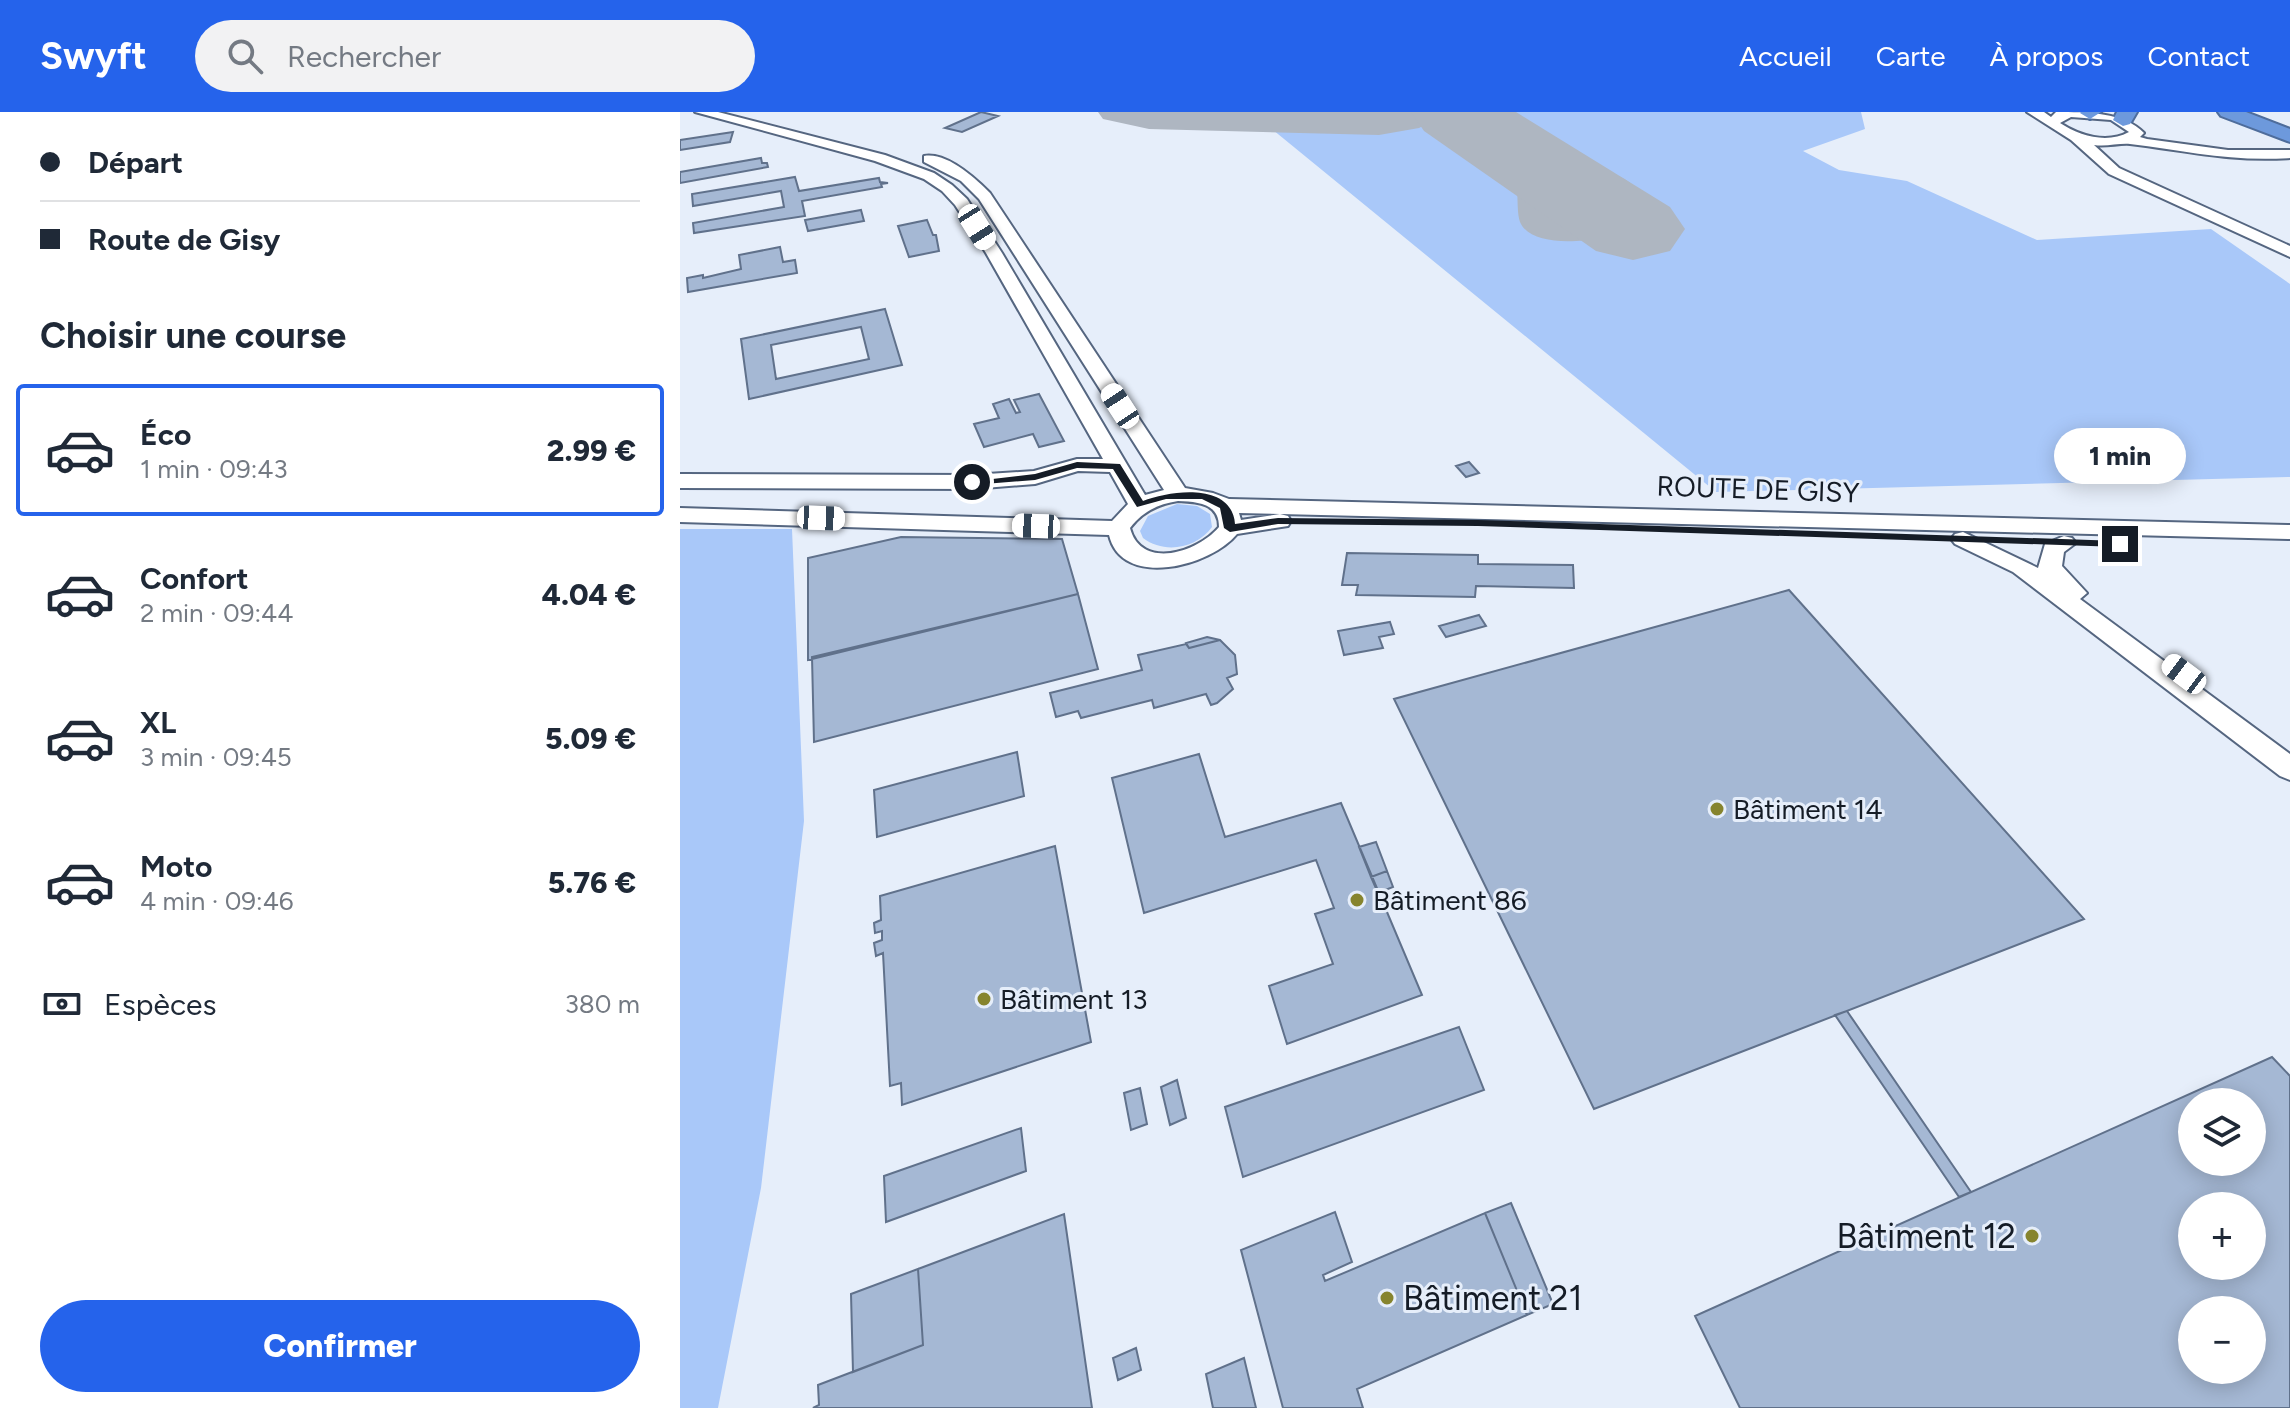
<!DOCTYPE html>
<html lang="fr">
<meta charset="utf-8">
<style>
body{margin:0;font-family:Figtree,sans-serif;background:#f2f2f3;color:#1f2937;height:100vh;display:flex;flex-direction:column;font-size:30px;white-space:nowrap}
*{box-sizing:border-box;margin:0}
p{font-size:26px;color:#747a83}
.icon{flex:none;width:44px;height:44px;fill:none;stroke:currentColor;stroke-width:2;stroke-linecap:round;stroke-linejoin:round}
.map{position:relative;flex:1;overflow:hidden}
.sheet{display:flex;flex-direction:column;background:#fff;width:680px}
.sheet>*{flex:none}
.banner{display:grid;align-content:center;height:176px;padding:0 40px;background:#fff}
.buttons{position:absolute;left:1498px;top:976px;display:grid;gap:16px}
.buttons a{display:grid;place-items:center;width:88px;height:88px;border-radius:50%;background:#fff;box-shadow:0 4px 20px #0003;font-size:40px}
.end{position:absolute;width:36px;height:36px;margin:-18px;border:10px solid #151c26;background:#fff;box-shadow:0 0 0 4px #fff}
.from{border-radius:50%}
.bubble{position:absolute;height:56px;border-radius:28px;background:#fff;box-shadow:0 4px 20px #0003;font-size:26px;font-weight:800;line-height:56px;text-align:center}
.car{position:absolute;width:24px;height:48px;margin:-24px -12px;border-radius:10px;box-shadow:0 0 6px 2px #0007;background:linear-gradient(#fff 24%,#345 0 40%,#fff 0 76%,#345 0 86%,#fff 0)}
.banner b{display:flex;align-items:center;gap:28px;height:76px;font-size:30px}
.banner b+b{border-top:2px solid #e0e1e3}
.banner i{width:20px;height:20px;background:#1f2937}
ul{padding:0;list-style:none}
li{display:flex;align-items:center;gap:24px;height:132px;margin:0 16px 12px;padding:0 24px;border:4px solid transparent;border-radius:8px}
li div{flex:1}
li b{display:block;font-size:30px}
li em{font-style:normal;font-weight:800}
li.current{border-color:#2563eb}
li>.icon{width:72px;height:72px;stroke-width:1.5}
h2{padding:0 40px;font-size:36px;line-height:96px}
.pay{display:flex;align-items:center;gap:20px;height:88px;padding:0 40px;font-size:30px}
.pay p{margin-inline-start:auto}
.button{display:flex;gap:16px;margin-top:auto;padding:16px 40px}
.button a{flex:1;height:92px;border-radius:48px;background:#2563eb;color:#fff;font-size:32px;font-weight:800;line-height:92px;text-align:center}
header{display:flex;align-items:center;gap:48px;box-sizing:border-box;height:112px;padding:0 40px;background:#2563eb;color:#fff}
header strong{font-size:38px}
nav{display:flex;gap:44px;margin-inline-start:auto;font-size:28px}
.search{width:560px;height:72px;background:#f2f2f3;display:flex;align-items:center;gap:20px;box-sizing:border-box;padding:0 28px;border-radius:44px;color:#747a83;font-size:30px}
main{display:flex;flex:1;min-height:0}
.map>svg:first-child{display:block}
.green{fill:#a9c8f9}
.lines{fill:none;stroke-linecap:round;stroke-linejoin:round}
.taxiway{fill:#aeb6c1;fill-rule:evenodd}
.runway{fill:#aeb6c1;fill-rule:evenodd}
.building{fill:#a5b8d4;stroke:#60718b;stroke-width:2;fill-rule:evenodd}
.minor-casing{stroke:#556680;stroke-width:4}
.highway-casing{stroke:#4e6d9c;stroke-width:4}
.minor{fill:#fff;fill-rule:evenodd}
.highway{fill:#6d99dc;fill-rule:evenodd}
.route{fill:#151c26}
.poi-dot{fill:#86842e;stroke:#e6eefa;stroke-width:3}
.labels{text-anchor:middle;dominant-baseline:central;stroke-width:6;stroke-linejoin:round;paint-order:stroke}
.street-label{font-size:28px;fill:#151c26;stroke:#e6eefa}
.poi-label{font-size:28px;fill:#151c26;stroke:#e6eefa;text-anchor:start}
.near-poi-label{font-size:34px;fill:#151c26;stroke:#e6eefa;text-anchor:end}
</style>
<header>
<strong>Swyft</strong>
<div class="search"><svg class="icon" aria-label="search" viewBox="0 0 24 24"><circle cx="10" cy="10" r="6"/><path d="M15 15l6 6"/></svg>Rechercher</div>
<nav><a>Accueil</a><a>Carte</a><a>À propos</a><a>Contact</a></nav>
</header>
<main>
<section class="sheet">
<div class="banner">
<b><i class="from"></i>Départ</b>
<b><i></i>Route de Gisy</b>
</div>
<h2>Choisir une course</h2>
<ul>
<li class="current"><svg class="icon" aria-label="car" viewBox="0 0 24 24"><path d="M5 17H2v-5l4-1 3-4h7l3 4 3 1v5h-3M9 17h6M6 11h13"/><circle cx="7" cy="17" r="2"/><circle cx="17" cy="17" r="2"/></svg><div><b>Éco</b><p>1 min · 09:43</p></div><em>2.99 €</em></li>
<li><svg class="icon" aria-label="car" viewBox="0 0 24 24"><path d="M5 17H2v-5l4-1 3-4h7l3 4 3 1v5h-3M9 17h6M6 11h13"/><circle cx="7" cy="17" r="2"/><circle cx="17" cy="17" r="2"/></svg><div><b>Confort</b><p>2 min · 09:44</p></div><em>4.04 €</em></li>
<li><svg class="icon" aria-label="car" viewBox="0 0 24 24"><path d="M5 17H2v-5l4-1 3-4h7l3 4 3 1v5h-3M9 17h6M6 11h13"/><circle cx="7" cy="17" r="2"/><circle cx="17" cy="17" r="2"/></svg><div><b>XL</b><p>3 min · 09:45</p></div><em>5.09 €</em></li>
<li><svg class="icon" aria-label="car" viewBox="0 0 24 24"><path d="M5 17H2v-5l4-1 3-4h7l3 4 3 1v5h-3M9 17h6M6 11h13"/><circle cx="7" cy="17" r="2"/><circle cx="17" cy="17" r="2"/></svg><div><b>Moto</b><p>4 min · 09:46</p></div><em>5.76 €</em></li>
</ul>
<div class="pay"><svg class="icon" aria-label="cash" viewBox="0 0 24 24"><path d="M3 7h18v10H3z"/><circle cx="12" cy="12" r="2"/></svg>Espèces<p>380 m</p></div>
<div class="button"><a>Confirmer</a></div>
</section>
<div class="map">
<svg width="1610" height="1296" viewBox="0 0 1610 1296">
<rect width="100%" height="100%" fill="#e6eefa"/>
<path class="green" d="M571,0H1181L1185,17L1123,39L1159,58L1227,69L1357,128L1531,117L1610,172V365L1036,380Z
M497,392L517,394L530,402L532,415C516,437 484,442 463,426L460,419L468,404Z
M0,417H112L124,709L81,1076L38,1296H0Z"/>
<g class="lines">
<path class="taxiway" d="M418,0H761L756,7L739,16L699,23L469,17L423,7Z
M853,40L866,43L873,55C906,53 955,57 966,94C960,103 955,112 946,117C924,130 852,139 840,110C837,101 838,88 837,79C835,66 832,54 840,43ZM876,78L912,81L923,86L926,93L907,104H882Z"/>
<path class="runway" d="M731,0H836L990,95L1005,117L990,139L953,148L916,139L744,19Z"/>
</g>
<path class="building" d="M301,0L318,4L282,20L265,16Z
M53,20L50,30L0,38V28Z
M81,46L82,51H87L88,55L0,71V60Z
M115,65L119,79L199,66L200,70L208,71L201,72L202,75L122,89L125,104L14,121L13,111L104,95L101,79L13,94L12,82Z
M181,98L184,109L128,119L125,108Z
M247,108L253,123H256L259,139L229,145L218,114Z
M100,135L103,150L115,148L117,161L8,180L7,166L23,163V166L61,157L59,143Z
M205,197L222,253L69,287L61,227Z
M181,215L189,247L96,267L91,233Z
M359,282L384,329L359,335L353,322L304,335L294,312L319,306L313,292L329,287L336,301L340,300L334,288Z
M789,350L799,361L786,365L776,354Z
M221,425L382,427L398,482L128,548V446Z
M667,441L798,443V452L893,453L894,476L796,474L795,485L676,483L678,473H662Z
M1109,478L1404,807L914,997L714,587Z
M398,482L418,557L134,630L132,545Z
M799,503L806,514L766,525L759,514Z
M710,510L714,522L699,525L703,536L664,543L658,519Z
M527,525L540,528L509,536L506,531Z
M540,528L555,543L557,562L547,566L553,577L537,591L531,593L526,582L474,596L472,588L401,606L398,599L376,605L370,581L462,558L458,543L506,532L509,536Z
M337,640L344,684L197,725L194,678Z
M519,642L545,725L661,691L742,883L607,932L589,874L653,852L635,802L654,796L636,748L464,801L432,666Z
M696,730L707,759L691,765L679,735Z
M375,734L411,930L222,993L221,971L210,974L203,841L196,844L194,831L202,828V819L195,821L194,811L201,808L200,784Z
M707,759L713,775L698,781L691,765Z
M1167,899L1291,1080L1279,1085L1155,903Z
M779,915L804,978L563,1065L545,995Z
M1592,945L1610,964V1296H1060L1015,1204ZM1512,990H1572V1050H1512ZM1512,1094H1572V1154H1512ZM1512,1198H1572V1258H1512Z
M497,968L506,1006L490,1013L481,975Z
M460,976L467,1012L451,1018L444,981Z
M341,1016L346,1059L206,1110L204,1064Z
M831,1091L873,1192L847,1203L805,1101Z
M655,1100L672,1150L643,1163L645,1169L805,1101L847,1203L677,1277L683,1296H603L561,1138Z
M384,1102L412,1296H133L139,1293L138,1273L243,1233L238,1157Z
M238,1157L243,1233L173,1260L171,1182Z
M456,1236L461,1258L438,1268L433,1246Z
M564,1246L576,1296H533L526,1262Z"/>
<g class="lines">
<defs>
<path id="minor" d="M15,0H38L205,43L254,61L272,73L287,87L322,141L465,383L484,378L299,87L281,69L244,50V44C267,40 295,66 310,81L505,376L533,381L549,387L1610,413V427L559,401L561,408L600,402L608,404L611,409L608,414L557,422C531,454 442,478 429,423L0,410V396L432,409L448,392L430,360L398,359L355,372L292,377L0,376V362L292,363L354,359L397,347H423L306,141L275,93L262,79L244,67L195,49ZM498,389C518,390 539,391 539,415C517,441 461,458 450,416C462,400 478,392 498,389Z
M1347,0H1364L1371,5L1376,0C1407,0 1444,0 1464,21L1460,25L1467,27L1548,38H1610V46C1551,50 1507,39 1450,32C1439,31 1426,35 1414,33L1439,56L1610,134V145L1429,62L1391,28ZM1391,5L1431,8L1449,20C1427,32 1400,24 1380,11Z
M1283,420L1358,456L1365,432L1384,424L1392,426L1396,431L1384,440L1382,454L1407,481L1400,487L1610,642V668L1600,664L1333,460L1275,432L1271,427L1275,422Z"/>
<path id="highway" d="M1421,0L1410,7L1400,1L1401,0Z
M1437,0H1457L1450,12L1443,14L1433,8Z
M1538,0H1566L1610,17V30L1541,4Z"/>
</defs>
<use href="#minor" class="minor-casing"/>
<use href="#highway" class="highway-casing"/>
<use href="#minor" class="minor"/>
<use href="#highway" class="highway"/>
</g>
<path class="route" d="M397,350L440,352L463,389C491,378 552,370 555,412L598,406L798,408L1440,429L1446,432L1440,435L798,414L598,412L550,420L544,416L540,396L522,387H486L457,395L433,357L397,356L355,368L292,373L287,370L355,362Z"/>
<g class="poi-dot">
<circle cx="1037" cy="697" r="8"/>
<circle cx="677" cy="788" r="8"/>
<circle cx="304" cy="887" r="8"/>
<circle cx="1352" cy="1124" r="8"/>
<circle cx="707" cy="1186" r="8"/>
</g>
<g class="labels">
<g class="street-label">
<text transform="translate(1078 377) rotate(2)">ROUTE DE GISY</text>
</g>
<g class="poi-label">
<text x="1053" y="697">Bâtiment 14</text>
<text x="693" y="788">Bâtiment 86</text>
<text x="320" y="887">Bâtiment 13</text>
</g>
<g class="near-poi-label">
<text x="1336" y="1124">Bâtiment 12</text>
<text x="723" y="1186" text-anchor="start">Bâtiment 21</text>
</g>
</g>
</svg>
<div class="buttons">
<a><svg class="icon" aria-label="layers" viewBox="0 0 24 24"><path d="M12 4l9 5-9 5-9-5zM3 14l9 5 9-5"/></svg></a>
<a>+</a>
<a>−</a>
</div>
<i class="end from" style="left:292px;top:370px"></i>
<i class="end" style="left:1440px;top:432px"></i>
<div class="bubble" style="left:1374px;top:316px;width:132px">1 min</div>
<i class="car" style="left:297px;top:115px;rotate:148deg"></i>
<i class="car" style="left:440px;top:294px;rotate:327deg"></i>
<i class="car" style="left:141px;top:406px;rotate:92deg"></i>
<i class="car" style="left:356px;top:414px;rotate:272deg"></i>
<i class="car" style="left:1504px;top:562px;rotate:307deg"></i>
</div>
</main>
